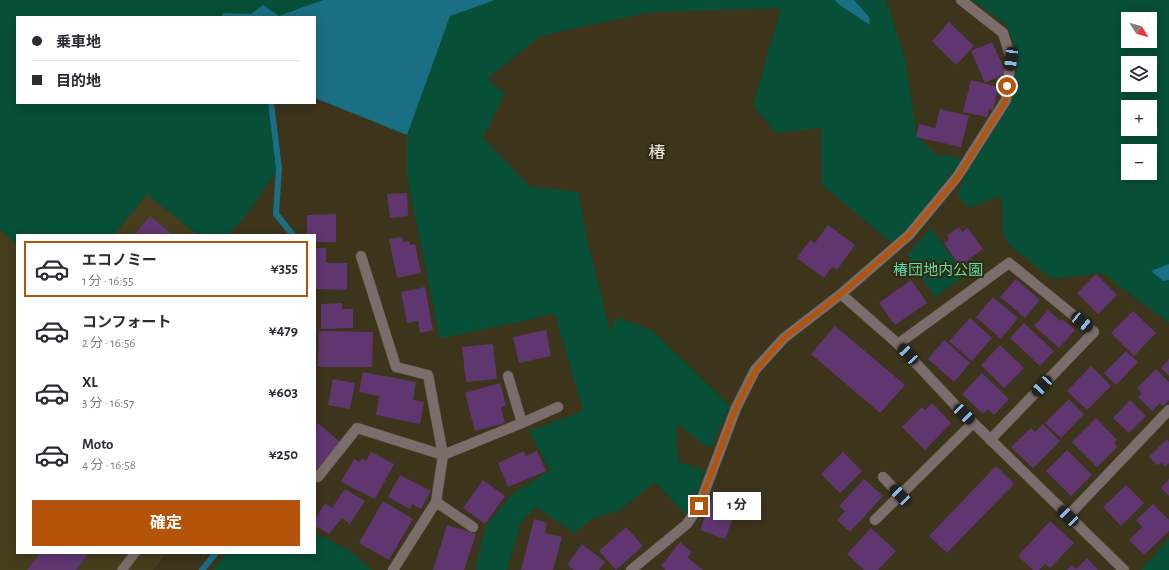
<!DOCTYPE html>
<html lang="ja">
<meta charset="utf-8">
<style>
body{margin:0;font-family:"Alegreya Sans","Noto Sans JP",sans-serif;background:#f2f2f3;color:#2b2b33;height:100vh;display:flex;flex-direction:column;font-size:15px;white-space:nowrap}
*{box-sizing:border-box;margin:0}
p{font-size:13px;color:#7c7c81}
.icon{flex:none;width:22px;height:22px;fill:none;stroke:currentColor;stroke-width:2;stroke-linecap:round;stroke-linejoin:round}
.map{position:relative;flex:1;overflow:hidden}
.panel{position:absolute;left:16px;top:234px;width:300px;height:320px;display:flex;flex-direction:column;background:#fff;border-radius:0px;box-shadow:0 2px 10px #0003}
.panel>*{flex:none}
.hud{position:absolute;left:16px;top:16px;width:300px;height:88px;border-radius:0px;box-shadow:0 2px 10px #0003;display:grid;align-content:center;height:88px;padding:0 16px;background:#fff}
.needle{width:26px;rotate:127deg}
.fabs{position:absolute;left:1121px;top:12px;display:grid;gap:8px}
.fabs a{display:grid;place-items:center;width:36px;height:36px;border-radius:0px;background:#fff;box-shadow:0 2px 10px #0003;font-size:20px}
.end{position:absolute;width:18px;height:18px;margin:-9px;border:5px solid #b45309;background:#fff;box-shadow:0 0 0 2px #fff}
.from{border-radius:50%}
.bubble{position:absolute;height:28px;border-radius:0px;background:#fff;box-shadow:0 2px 10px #0003;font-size:13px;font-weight:700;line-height:28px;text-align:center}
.car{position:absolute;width:12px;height:24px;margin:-12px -6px;border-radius:5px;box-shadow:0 0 3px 1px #0007;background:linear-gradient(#222 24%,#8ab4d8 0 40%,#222 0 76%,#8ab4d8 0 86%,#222 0)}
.hud b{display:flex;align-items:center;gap:14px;height:38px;font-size:15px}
.hud b+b{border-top:1px solid #e1e1e2}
.hud i{width:10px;height:10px;background:#2b2b33}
ul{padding:7px 0 0;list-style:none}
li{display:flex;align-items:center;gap:12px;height:56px;margin:0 8px 6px;padding:0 8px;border:2px solid transparent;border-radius:0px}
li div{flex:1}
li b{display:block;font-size:15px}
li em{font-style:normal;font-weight:700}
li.active{border-color:#b45309}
li>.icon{width:36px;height:36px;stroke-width:1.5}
.action{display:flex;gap:8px;margin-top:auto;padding:8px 16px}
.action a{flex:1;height:46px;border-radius:0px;background:#b45309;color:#fff;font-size:16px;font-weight:700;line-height:46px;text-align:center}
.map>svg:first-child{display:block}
.built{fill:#463d1d}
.green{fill:#074f37;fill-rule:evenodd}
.water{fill:#1a6f85}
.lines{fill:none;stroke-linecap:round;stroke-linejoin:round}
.stream{stroke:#1a6f85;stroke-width:6}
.building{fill:#603670}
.service-casing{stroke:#59523a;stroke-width:10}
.minor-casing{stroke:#59523a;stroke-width:11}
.service{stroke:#7b6d6b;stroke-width:9}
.minor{stroke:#7b6d6b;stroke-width:10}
.route{stroke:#b45309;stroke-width:5}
.labels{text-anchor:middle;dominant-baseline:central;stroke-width:4;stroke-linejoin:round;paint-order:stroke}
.park-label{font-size:15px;fill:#5eddac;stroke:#312a11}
.quarter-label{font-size:17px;fill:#f1edde;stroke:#312a11}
</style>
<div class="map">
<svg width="1169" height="570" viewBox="0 0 1169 570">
<rect width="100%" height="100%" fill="#3c341b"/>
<path class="built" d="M147,194L198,235H114Z
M0,229L17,245V553H166L153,570H0Z"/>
<path class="green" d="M0,0H886L905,58L917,136L936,155H949L962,160L906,231L892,243L822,185L821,128L776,133L753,105L781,8L651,12L540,36L487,79L505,93L483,138L529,186L578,192L588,243L610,331L617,317L652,330L730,406L710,449L676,423L678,461L704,471L693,505L686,515L655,482L618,511L592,519L574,533L536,507L521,522L507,570H475L486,526L512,494L550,470L529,431L583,411L555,314L440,339L407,177V135L315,98V17H17V103H271L279,168L244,218L228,235H198L147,194L114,235H17V245L0,229Z
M972,0H1169V323L1102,273L1052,279L1009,245L1003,233L1001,196L969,208L957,195L965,177L1012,100L1018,57L1007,25ZM1128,19H1150V41H1128ZM1128,63H1150V85H1128ZM1128,107H1150V129H1128ZM1128,151H1150V173H1128Z
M931,228L965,275L935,297L907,255Z
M315,533L350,551L373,570H213L227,553H315Z
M1169,538V570H1141Z"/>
<path class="water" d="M323,0H495L450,16L407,135L315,98V17H222L223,13L251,14L263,5L279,16Z
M835,0H854L869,17L870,25L838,4Z
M1169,264V280L1163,281L1151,271Z"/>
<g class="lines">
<path class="stream" d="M271,103L279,168L276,214L293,235
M202,570L216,553"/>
</g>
<path class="building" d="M949,22L974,46L956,65L932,41Z
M992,42L1006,73L985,83L971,51Z
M971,80L998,87L993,110L989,109L987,117L963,112Z
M940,109L969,116L961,147L916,137L919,124L935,128Z
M407,193L408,216L390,218L387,194Z
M336,214V242H315V235H307V215Z
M150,216L173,235H134Z
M828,225L855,245L837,270L832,267L824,278L797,258L810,240L815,243Z
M959,227L962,232L968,228L983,249L960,266L944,243L949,240L947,235Z
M402,237L403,242L409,241L410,245L415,244L421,273L397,278L389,239Z
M315,248H326V263H347V290L315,289Z
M1096,274L1117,295L1098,314L1077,293Z
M1016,279L1040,300L1025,318L1000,297Z
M911,280L927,303L895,325L879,303Z
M425,287L433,330L420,333L418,321L407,323L401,292Z
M993,297L1018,318L1001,339L976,317Z
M342,303V309H353V328L321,329V304Z
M1048,310L1060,321L1062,319L1075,330L1059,348L1034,326Z
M1133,311L1156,333L1134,356L1111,333Z
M970,318L992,338L972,361L949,341Z
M1024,323L1054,351L1040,366L1010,338Z
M835,326L905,385L880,413L811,354Z
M546,330L551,356L519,363L513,337Z
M319,331L373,332L372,367H318Z
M944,340L970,363L954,382L928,359Z
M493,344L497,379L466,382L462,347Z
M1000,345L1024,368L1004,388L981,365Z
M1126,351L1138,362L1116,385L1104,373Z
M1169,359V376L1161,368Z
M1091,366L1111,386L1087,410L1067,391Z
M1156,369L1169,382V400L1163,406L1160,403L1152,411L1138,397L1142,393L1137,388Z
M363,372L416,382L413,400L424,402L420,424L376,415L379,396L359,392Z
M982,373L1009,399L994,415L988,409L983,414L962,394Z
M333,379L355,383L350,409L328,405Z
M500,383L506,405L501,408L505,423L475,431L465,393Z
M1069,399L1084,414L1061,438L1045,423Z
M1130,400L1146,416L1129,433L1113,418Z
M932,403L951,423L925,450L902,427L922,407L925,410Z
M1096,418L1117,440L1114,443L1117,447L1097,467L1072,442Z
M318,423L340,442L317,469L315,468V427Z
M1043,424L1060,441L1033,468L1011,447L1031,428L1035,432Z
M1167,439L1169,442V463L1165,467L1162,463L1157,465L1149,457Z
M1067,450L1092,475L1071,496L1046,471Z
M524,451L526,456L537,451L546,471L508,487L498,463Z
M371,452L394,464L375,499L341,482L354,459L360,462L362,458L366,461Z
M843,452L862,471L840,493L821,474Z
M996,466L1014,484L947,553L929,536Z
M400,475L431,491L421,509L412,504L410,509L388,497Z
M864,479L883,496L850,532L837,520L845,511L839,506Z
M1169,479V496L1161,488Z
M483,480L505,496L485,524L463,508Z
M1126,485L1144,503L1121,526L1103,507Z
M345,489L365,501L350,524L342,518L329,534L315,526V519L325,503L332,508Z
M714,493L739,502L725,539L700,530Z
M383,501L413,519L389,560L359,543Z
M1153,504L1169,520V531L1144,555L1129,540L1142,527L1136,520Z
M534,519L547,523L545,533L562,537L553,570H521Z
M1050,521L1074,543L1050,568L1045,564L1039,570H1033L1018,556Z
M447,525L476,534L464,570H433Z
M626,527L643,546L616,570L599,551Z
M871,528L896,551L878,570H864L847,554Z
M680,542L692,552L687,557L703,570H666L661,566Z
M582,544L605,562L599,570H574L567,565Z
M40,553H89L76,570H27Z
M1087,558L1098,570H1067L1072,565L1076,569Z"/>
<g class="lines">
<defs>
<path id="service" d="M122,570L135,553"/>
<path id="minor" d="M361,256L396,367L428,375L443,455L436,502L393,570
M841,294L898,344L956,406L1124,570
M898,344L1009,263L1094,332L990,440
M508,376L522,423
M318,477L357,428L443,455L522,423L558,407
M883,477L900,495
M436,502L473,527
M1068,516L1169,410
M875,520L973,423
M631,570L687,524L699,506L736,408L755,370L784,338L841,294L909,235L957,177L1006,100L1011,59L1003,33L961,0"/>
</defs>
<use href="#service" class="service-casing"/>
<use href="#minor" class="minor-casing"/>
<use href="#service" class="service"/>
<use href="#minor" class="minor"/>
</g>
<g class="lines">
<path class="route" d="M699,506L736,408L756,370L784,338L841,294L909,235L957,178L1006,100L1007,86"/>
</g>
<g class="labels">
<g class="park-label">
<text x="938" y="270">椿団地内公園</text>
</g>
<g class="quarter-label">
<text x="657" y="152">椿</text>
</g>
</g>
</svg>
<div class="fabs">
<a><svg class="needle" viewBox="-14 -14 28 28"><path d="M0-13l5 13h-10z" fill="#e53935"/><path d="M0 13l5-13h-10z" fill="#7c7c81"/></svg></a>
<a><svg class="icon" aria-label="layers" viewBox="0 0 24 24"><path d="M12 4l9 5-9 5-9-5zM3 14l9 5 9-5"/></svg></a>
<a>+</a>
<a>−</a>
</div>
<i class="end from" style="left:1007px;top:86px"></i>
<i class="end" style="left:699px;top:506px"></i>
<div class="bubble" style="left:713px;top:492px;width:48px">1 分</div>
<i class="car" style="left:1011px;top:59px;rotate:187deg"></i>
<i class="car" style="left:1082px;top:322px;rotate:129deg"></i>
<i class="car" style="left:908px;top:354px;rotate:317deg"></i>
<i class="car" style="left:1042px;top:386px;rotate:223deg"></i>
<i class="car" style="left:964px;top:414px;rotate:134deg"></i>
<i class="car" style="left:900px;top:495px;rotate:316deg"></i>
<i class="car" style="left:1068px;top:516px;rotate:314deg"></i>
<div class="hud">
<b><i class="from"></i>乗車地</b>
<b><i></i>目的地</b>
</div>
<section class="panel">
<ul>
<li class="active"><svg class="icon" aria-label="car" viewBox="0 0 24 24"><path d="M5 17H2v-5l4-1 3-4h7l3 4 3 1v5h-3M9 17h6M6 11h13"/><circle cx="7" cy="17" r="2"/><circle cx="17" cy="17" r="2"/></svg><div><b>エコノミー</b><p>1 分 · 16:55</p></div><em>¥355</em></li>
<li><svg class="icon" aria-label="car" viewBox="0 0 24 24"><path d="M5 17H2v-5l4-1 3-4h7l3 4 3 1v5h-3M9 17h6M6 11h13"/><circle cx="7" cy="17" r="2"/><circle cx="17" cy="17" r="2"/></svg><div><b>コンフォート</b><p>2 分 · 16:56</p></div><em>¥479</em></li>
<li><svg class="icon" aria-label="car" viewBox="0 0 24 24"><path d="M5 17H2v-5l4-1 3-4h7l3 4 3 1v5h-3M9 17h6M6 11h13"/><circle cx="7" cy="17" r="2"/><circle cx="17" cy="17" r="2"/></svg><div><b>XL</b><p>3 分 · 16:57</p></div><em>¥603</em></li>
<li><svg class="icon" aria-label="car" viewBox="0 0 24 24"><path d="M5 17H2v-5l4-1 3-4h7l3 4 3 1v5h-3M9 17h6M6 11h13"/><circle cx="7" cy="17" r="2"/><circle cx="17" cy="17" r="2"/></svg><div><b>Moto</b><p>4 分 · 16:58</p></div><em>¥250</em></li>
</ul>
<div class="action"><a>確定</a></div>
</section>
</div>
